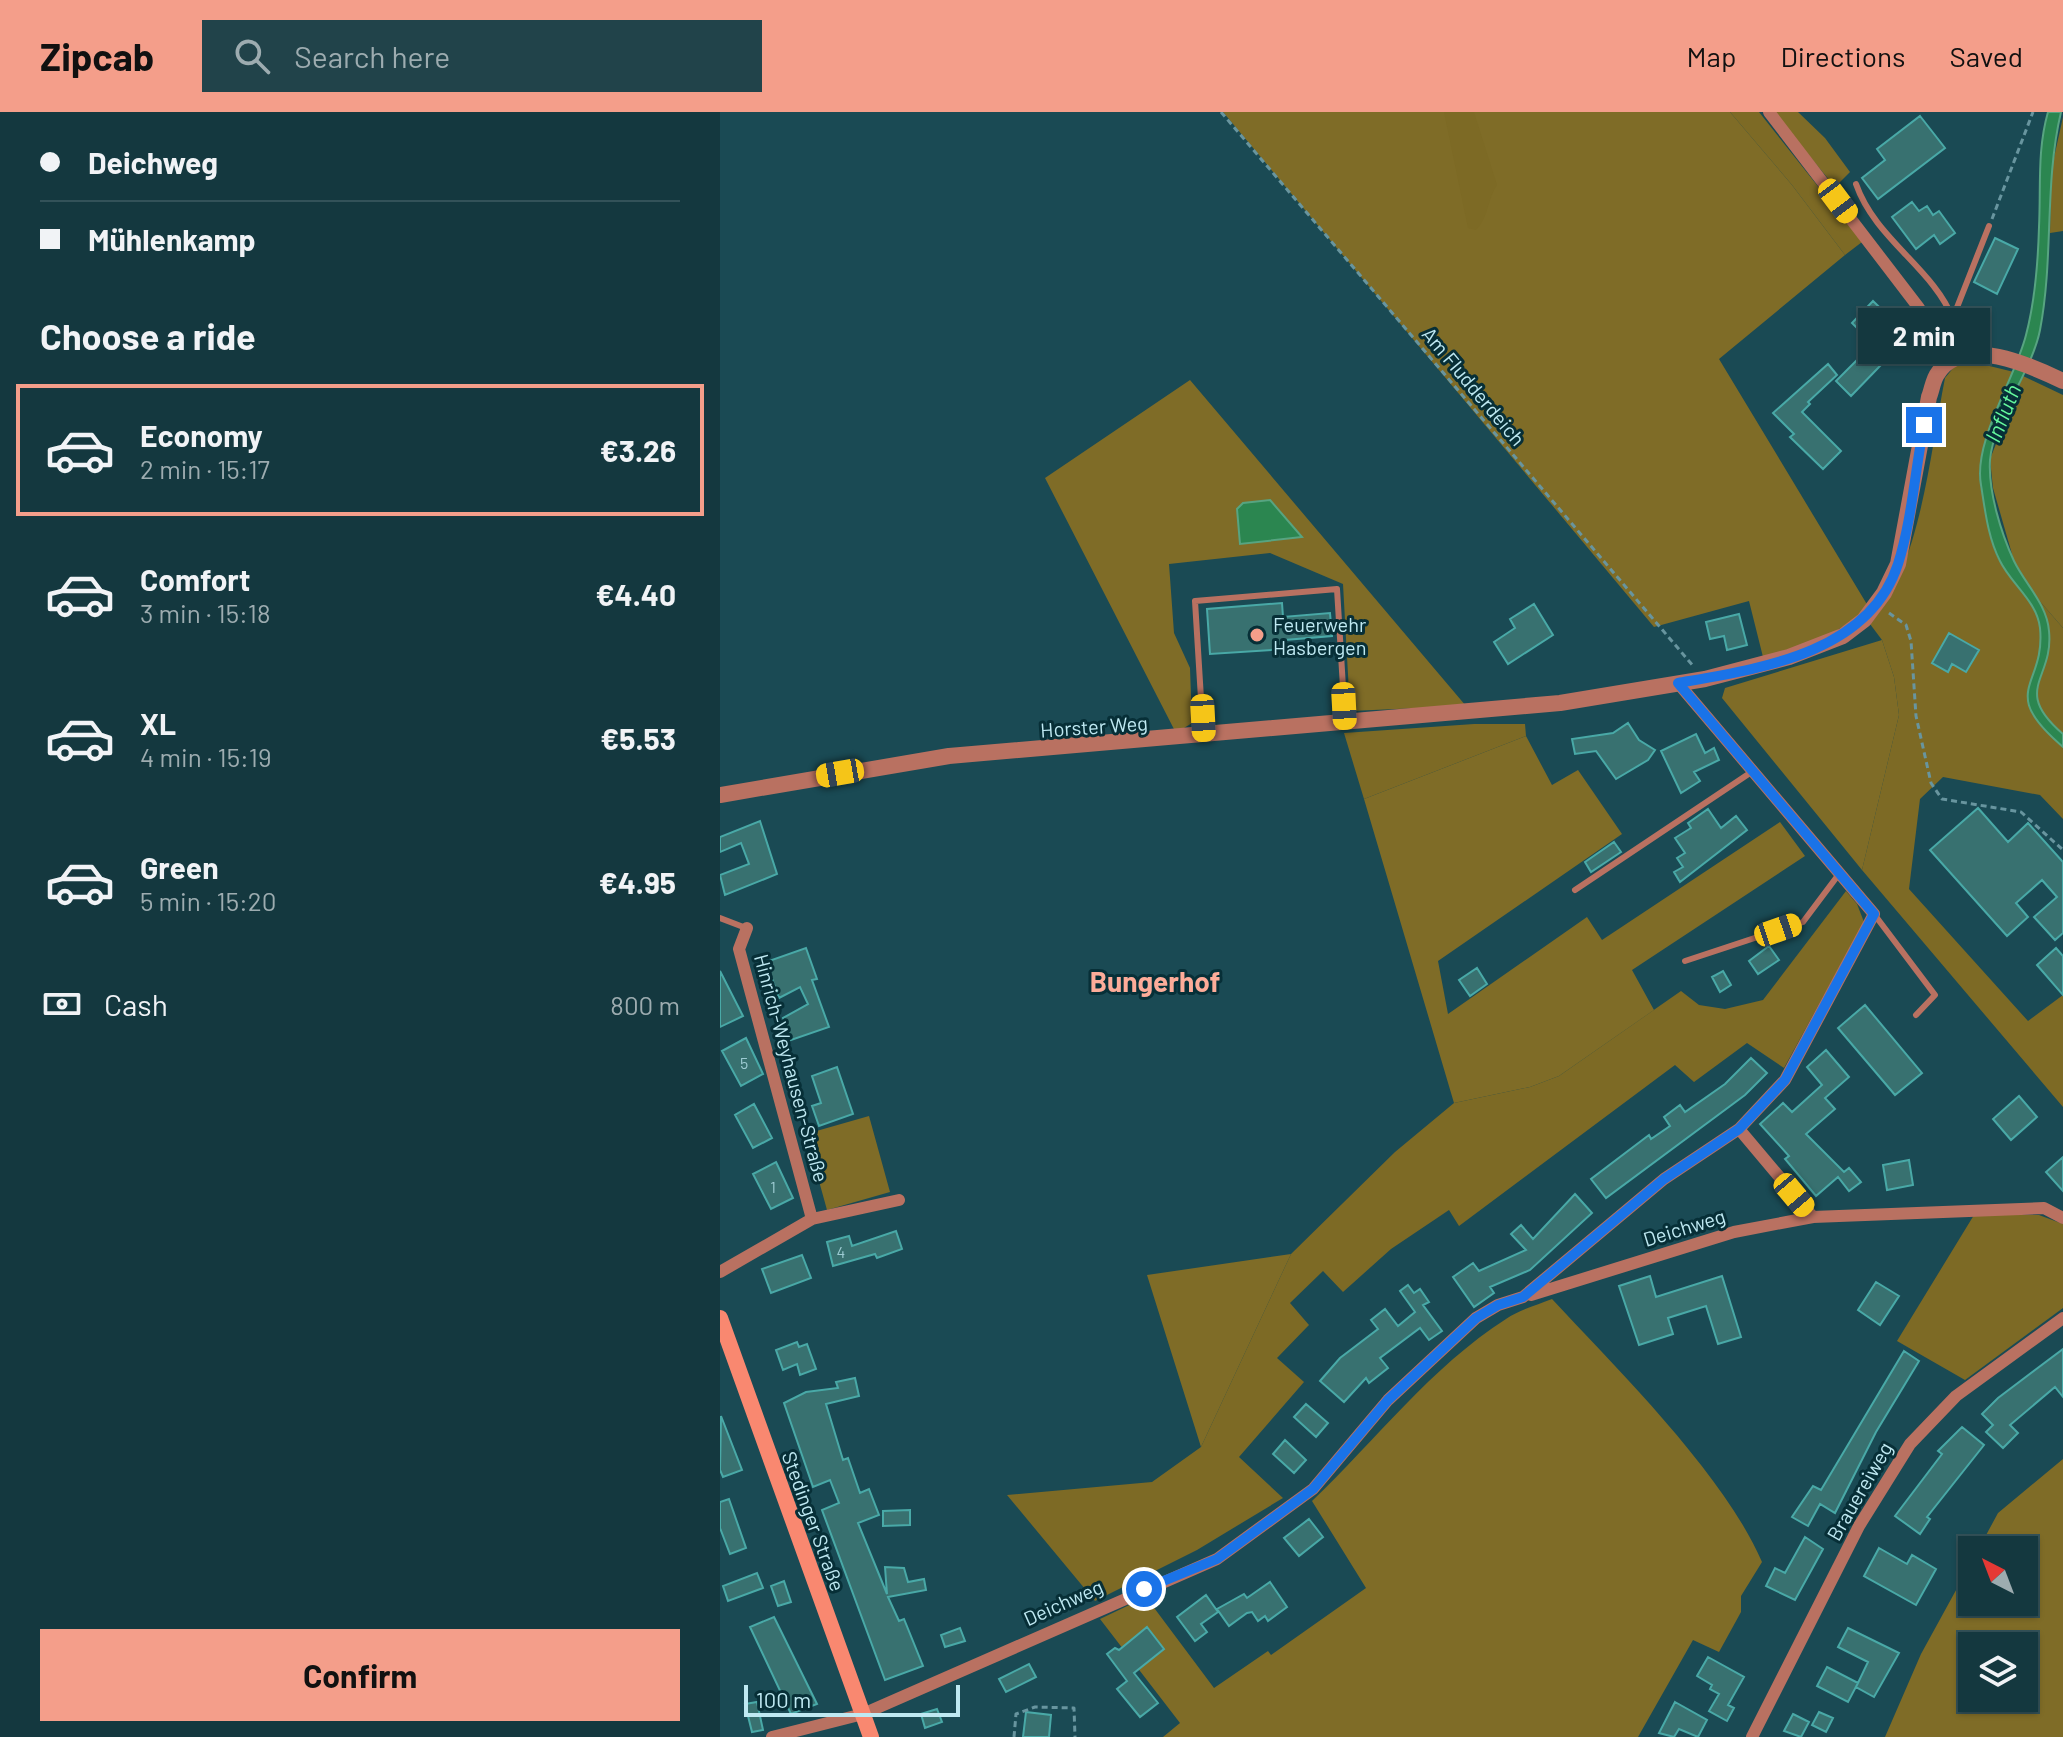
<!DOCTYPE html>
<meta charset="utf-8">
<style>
body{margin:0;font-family:Barlow,sans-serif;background:#21434a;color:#f1f3f6;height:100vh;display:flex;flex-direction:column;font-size:30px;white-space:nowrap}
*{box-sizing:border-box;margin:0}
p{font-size:26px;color:#9dacb0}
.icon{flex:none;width:44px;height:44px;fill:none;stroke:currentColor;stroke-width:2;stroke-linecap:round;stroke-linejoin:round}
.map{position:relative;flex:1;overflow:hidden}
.sheet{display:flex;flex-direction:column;background:#14383f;width:720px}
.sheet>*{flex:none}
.banner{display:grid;align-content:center;height:176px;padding:0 40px;background:#14383f}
.needle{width:52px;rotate:318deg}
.tools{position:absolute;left:1238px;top:1424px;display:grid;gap:16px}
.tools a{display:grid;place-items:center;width:80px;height:80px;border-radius:0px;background:#14383f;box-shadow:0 2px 6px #0004,0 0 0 2px #335259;font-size:40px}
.scale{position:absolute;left:24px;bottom:20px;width:216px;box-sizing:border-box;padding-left:8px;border:4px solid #bfe9f2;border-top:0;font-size:22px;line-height:28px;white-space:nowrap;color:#bfe9f2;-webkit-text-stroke:6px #072f37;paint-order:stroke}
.end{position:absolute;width:36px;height:36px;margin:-18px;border:10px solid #1a73e8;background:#fff;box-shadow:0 0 0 4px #fff}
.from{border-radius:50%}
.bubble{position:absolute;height:56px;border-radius:0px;background:#14383f;box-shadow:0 2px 6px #0004,0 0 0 2px #335259;font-size:26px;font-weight:700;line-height:56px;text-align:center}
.car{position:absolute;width:24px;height:48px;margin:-24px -12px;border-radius:10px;box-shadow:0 0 6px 2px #0007;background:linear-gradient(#f5c518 24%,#345 0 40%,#f5c518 0 76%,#345 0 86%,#f5c518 0)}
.banner b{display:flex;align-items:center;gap:28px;height:76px;font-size:30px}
.banner b+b{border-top:2px solid #335259}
.banner i{width:20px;height:20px;background:#f1f3f6}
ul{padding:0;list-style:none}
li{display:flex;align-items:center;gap:24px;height:132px;margin:0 16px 12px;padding:0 24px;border:4px solid transparent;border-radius:0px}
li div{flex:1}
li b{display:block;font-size:30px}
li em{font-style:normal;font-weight:700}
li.current{border-color:#f49e8a}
li>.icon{width:72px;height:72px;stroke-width:1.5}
h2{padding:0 40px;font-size:36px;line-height:96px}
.pay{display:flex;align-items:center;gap:20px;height:88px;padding:0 40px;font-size:30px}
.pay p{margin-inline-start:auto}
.button{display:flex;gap:16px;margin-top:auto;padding:16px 40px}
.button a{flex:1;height:92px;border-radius:0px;background:#f49e8a;color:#111;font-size:32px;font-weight:700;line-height:92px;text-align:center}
header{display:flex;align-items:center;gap:48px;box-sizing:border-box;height:112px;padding:0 40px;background:#f49e8a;color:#111}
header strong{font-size:38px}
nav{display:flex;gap:44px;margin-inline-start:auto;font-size:28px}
.search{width:560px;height:72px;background:#21434a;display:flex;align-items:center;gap:20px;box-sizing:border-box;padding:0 28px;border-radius:0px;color:#9dacb0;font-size:30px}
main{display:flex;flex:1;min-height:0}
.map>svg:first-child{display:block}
.green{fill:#7f6c27;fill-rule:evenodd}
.forest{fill:#7d6a25}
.water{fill:#2b8650;stroke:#57a481;stroke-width:2}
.building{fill:#387170;stroke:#49a9a7;stroke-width:2}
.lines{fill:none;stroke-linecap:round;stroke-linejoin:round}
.path{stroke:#68959f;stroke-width:3;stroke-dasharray:6 4;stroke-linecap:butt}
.service{stroke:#b97161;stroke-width:6}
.minor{stroke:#b97161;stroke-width:12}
.tertiary{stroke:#b97161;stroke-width:16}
.secondary{stroke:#f98870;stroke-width:16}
.route{stroke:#1a73e8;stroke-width:10}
.poi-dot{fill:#f49e8a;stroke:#072f37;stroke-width:3}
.labels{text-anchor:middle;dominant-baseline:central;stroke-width:6;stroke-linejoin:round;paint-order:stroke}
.number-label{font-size:16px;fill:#9dcbd2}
.street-label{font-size:20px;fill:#bfe9f2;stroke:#072f37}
.poi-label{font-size:20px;fill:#bfe9f2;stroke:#072f37;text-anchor:start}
.water-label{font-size:22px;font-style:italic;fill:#64f89d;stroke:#072f37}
.district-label{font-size:28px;font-weight:bold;fill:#fdac99;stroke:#072f37}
</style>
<header>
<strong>Zipcab</strong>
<div class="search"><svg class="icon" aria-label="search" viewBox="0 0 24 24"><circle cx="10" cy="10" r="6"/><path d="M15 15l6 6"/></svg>Search here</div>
<nav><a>Map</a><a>Directions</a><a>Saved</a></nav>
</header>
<main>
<section class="sheet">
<div class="banner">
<b><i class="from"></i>Deichweg</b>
<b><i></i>Mühlenkamp</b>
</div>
<h2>Choose a ride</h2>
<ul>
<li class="current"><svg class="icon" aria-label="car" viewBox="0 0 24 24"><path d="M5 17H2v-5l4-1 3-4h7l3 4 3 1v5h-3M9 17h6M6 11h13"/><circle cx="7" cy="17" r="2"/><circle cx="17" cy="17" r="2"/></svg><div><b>Economy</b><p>2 min · 15:17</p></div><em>€3.26</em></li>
<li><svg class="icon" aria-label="car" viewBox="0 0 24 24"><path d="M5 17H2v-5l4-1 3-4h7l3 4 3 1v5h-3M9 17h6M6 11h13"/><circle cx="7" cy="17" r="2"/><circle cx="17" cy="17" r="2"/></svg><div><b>Comfort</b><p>3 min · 15:18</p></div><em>€4.40</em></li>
<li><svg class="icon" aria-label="car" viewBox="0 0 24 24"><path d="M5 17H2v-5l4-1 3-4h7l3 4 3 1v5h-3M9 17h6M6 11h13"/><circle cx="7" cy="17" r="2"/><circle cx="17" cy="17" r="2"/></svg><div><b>XL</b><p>4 min · 15:19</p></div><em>€5.53</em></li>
<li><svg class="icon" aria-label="car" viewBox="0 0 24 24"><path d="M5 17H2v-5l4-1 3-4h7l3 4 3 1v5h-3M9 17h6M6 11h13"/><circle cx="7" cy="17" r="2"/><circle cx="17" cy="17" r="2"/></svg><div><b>Green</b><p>5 min · 15:20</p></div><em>€4.95</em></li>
</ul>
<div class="pay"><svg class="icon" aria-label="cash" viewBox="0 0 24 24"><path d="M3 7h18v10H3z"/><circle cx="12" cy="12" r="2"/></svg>Cash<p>800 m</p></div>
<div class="button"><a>Confirm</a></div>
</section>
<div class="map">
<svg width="1343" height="1625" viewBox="0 0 1343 1625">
<rect width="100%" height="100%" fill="#1a4a54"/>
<path class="green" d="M503,0H1010L1072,73L1125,143L999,247L1148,494C1119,525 1083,533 1043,545L1029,489L934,515Z
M1053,0H1078L1105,26L1130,60L1115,75Z
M1303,264L1343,283V516L1317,486L1294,449L1273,376L1270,347Z
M470,268L746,594L630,599L623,472L550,441L449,452L454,521L470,556L472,611L456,621L325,366Z
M1162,528L1174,565L1179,603L1142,758L1002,586L1005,576Z
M806,624L832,673L858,658L902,722L718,849L728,902L867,805L882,828L1060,710L1085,744L912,858L934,898L839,964L810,975L734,991L644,687Z
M149,1004L170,1080L107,1098L86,1022Z
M571,1142L481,1335L427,1163Z
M832,1187C898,1258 1004,1362 1042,1450L1021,1484V1500L999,1540L973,1528L918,1625H443L460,1611L380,1507L426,1485L494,1576L548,1539L551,1543L646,1476L592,1389C656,1328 711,1255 786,1207C799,1198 817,1193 832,1187Z
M1343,1347V1625H1165L1201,1542L1252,1449V1490H1304V1438H1258L1278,1401ZM1252,1534H1304V1586H1252Z"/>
<path class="forest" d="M724,0H754L777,73C767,88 769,105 756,118L748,116Z
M1010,0H1039L1142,130L1125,143L1072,73Z
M1343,5V119L1330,121L1331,59Z
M1249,249L1294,260C1280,293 1257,334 1260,370C1261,380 1265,391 1266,401C1269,418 1272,438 1282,453C1295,473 1316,490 1320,515C1328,573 1275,577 1343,635V707L1320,683L1223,665L1200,687L1189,777L1308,909L1343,883V995L1142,758L1179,603L1174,565L1162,528L1150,512C1201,454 1210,341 1225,266L1234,255Z
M1317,486L1343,516V622C1307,591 1315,585 1327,546C1333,526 1326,504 1317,486Z
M754,612H805L806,624L644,687L624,621Z
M1126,779L1137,792L1144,810L1064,956L1027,931L974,970L955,953L739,1114L729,1098L671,1137L623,1180L603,1159L570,1191L589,1213L557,1246L584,1270L519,1345L563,1386L477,1438L375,1489L287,1383L432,1370L481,1335L571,1142L675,1040L734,991L810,975L839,964L961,879L979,893L1005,897L1043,888Z
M1254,1103H1319L1343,1112V1196L1245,1268L1177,1229Z"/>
<path class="water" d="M1328,0H1341C1324,72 1334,145 1320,218C1312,259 1273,309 1270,348C1268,379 1281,421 1294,449C1305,472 1327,492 1329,519C1334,568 1291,577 1343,622V635C1276,578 1326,575 1320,516C1317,489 1291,472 1280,449C1268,426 1265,398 1261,373C1253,329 1295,267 1306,223C1315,189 1318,150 1319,115C1321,76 1317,38 1328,0Z
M550,388L582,425L520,432L517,397L523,391Z"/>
<path class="building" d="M1200,4L1225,36L1158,87L1142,66L1165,48L1157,37Z
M1192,90L1199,99L1207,94L1213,103L1219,99L1235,121L1220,132L1214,123L1196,137L1172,105Z
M1275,126L1298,137L1277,182L1254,170Z
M1153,189L1189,224L1131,284L1116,269L1153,232L1132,211Z
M1108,252L1117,263L1088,290L1090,292L1082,300L1121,339L1103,357L1070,325L1074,322L1053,301Z
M562,491L563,505L610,501L612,524L565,528L566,537L490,542L487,497Z
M814,492L833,523L788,552L774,530L795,516L790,507Z
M1019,502L1027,533L1007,538L1004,524L990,527L986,510Z
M1229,521L1259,538L1246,560L1232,552L1228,560L1212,551Z
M908,611L919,628L935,638L928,648L896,667L876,639L855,642L852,627L893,621Z
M976,622L985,641L994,636L999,648L974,660L980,669L961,681L941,639Z
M1258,696L1288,730L1308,711L1343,750V821L1335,828L1314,805L1337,785L1322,768L1296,791L1308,805L1287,824L1210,738Z
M988,697L1001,716L1016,704L1027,718L960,770L954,760L963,755L957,746L965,741L955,726L971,716L968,711Z
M40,709L57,762L5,783L0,763L29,752L21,731L0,740V725Z
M894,730L901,740L871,760L865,750Z
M1049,834L1059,848L1038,862L1029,849Z
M86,836L97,867L92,868L109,915L71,928L63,906L88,892L80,875L59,886L46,850Z
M1336,836L1343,844V883L1317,853Z
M757,856L767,872L750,884L739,868Z
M0,859L23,904L0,915Z
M1003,859L1011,873L1000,880L992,865Z
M1145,893L1202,961L1175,983L1118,916Z
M26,926L43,962L21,974L2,939Z
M1106,938L1129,965L1105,986L1115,997L1086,1022L1124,1060L1129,1056L1141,1070L1129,1079L1118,1065L1096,1084L1065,1047L1069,1044L1040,1012L1063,991L1072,1000L1102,973L1087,955Z
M1031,946L1047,961L1025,983L886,1086L871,1067L929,1023L931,1027L950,1014L944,1005L960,993L965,1000L1005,972Z
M117,955L133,1002L99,1014L92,994L101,991L92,964Z
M1299,984L1317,1005L1291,1028L1273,1007Z
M34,992L52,1026L33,1036L15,1003Z
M1343,1045V1079L1326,1060Z
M1189,1048L1193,1073L1167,1078L1163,1053Z
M56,1050L73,1086L51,1097L33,1062Z
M855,1082L872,1101L810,1158L770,1175L774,1181L754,1195L733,1165L753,1151L759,1159L806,1138L791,1122L801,1113L813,1127Z
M176,1119L182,1137L157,1146L155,1142L113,1154L107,1130L129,1124L132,1134Z
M82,1143L91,1166L51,1181L42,1157Z
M930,1164L936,1185L1002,1164L1021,1225L998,1232L986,1194L948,1206L953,1222L919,1233L899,1174Z
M1156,1170L1179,1184L1160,1213L1138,1198Z
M688,1173L694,1181L700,1177L709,1190L703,1193L722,1219L709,1228L700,1216L660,1246L668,1256L649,1271L646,1266L624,1290L600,1269L620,1246L658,1217L651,1208L665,1197L678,1214L695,1200L680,1179Z
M77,1230L79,1235L87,1232L96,1257L80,1263L77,1252L63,1258L56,1238Z
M1343,1237V1285L1335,1275L1290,1313L1298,1321L1283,1336L1266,1320L1273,1313L1262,1302L1278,1286Z
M1184,1239L1199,1249L1156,1320L1115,1401L1100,1392L1088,1414L1072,1405L1093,1374L1101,1378Z
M135,1266L139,1284L106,1292L123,1348L128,1346L140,1381L149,1377L159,1403L138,1411L167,1482L165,1455L184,1456L188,1470L204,1467L206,1478L168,1485L179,1509L184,1507L203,1554L165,1568L102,1398L119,1391L110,1368L93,1375L64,1291L86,1280L118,1276L116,1270Z
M586,1292L608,1311L596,1325L574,1305Z
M1,1304L22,1358L3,1365L0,1358Z
M1242,1315L1264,1333L1207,1405L1210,1407L1200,1422L1175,1404L1222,1342L1218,1339Z
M565,1328L586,1348L574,1361L553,1342Z
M9,1387L26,1436L10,1442L0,1416V1390Z
M190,1398V1413L163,1414V1399Z
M589,1407L603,1425L579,1444L564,1426Z
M1085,1425L1103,1437L1075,1488L1046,1474L1055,1456L1065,1461Z
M1159,1436L1187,1452L1192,1443L1216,1457L1196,1493L1144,1464Z
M37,1461L43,1476L8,1489L3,1474Z
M64,1469L71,1490L58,1494L51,1474Z
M550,1470L567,1495L548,1509L545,1504L538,1509L532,1500L527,1501L509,1514L497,1497L524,1482L527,1486Z
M486,1483L498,1500L481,1512L487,1520L475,1529L457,1505Z
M54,1505L97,1592L71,1602L30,1515Z
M427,1515L444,1537L414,1561L438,1591L420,1605L397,1577L407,1569L387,1542L395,1536L399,1538Z
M240,1516L245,1529L225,1535L221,1523Z
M1128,1516L1179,1541L1154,1585L1136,1575L1148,1550L1118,1535Z
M988,1545L1024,1565L1008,1593L1014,1596L1007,1609L989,1599L999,1582L990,1577L992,1573L977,1564Z
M309,1552L316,1565L286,1580L279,1567Z
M1107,1555L1138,1571L1128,1590L1097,1574Z
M37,1590L43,1618L32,1620L25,1592Z
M955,1590L987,1608L978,1625L959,1617L954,1625L939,1621Z
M217,1597L222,1610L205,1616L201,1602Z
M306,1600L331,1603L329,1625H303Z
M1099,1600L1113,1606L1106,1620L1092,1613Z
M1073,1602L1089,1610L1081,1625L1064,1619Z"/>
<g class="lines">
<path class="path" d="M501,0L974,555
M1272,107L1313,0
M1169,501L1186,513L1191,529L1196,604L1211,671L1222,687L1301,700L1343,738
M294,1625L296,1602L315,1595L354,1596L355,1625"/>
<path class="service" d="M1136,72C1155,127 1214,157 1233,207
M1223,231L1269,114
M483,619L475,489L617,477L625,608
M855,778L1033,659
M1154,802L1215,883L1196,903
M0,806L26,816
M965,849L1083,810L1119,762"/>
<path class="minor" d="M1049,0L1199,196L1233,247
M958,571L1154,802L1065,968L1019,1017
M27,816L19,837L92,1107
M0,1160L92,1107L179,1088
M811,1183L1014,1120L1093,1105
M52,1625L143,1602L497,1447L593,1377L668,1288L756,1206L778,1193L803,1185L944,1067L1019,1017L1093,1105L1324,1096L1343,1106
M1032,1625L1139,1414L1190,1332L1236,1284L1343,1206"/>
<path class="tertiary" d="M0,683L229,644L840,591L985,567L1069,545L1123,524L1144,508L1164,481L1178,452L1209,285C1212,278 1213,267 1218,261C1243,222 1312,254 1343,269"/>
<path class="secondary" d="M0,1206L151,1625"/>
</g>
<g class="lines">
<path class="route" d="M424,1477L497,1447L593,1377L668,1288L756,1206L778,1193L803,1185L944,1067L1019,1017L1065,968L1154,802L958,571C1038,557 1149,542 1178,452C1192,408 1195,358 1204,313"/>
</g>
<circle class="poi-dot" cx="537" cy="523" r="8"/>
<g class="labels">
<g class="number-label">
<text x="24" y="950">5</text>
<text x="53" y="1074">1</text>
<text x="121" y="1139">4</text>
</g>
<g class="street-label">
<text transform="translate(754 274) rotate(50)">Am Fludderdeich</text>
<text transform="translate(374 614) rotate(-4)">Horster Weg</text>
<text transform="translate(72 956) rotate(75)">Hinrich-Weyhausen-Straße</text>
<text transform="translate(964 1115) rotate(-17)">Deichweg</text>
<text transform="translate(1139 1379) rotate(-60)">Brauereiweg</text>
<text transform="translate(94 1409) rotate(70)">Stedinger Straße</text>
<text transform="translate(343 1490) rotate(-24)">Deichweg</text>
</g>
<g class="poi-label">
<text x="553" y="512">Feuerwehr<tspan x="553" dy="23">Hasbergen</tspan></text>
</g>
<g class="water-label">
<text transform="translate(1282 301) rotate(-68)">Influth</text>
</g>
<g class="district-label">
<text x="435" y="869">Bungerhof</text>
</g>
</g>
</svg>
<div class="tools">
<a><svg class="needle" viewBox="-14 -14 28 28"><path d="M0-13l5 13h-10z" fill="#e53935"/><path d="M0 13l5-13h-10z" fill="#9dacb0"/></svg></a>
<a><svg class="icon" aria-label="layers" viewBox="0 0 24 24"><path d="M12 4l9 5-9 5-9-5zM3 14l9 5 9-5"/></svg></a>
</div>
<div class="scale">100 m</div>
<i class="end from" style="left:424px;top:1477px"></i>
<i class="end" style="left:1204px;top:313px"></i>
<div class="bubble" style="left:1138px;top:196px;width:132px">2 min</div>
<i class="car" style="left:1118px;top:89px;rotate:143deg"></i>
<i class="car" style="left:624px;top:594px;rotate:177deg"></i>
<i class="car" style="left:483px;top:606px;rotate:177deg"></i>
<i class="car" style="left:120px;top:661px;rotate:260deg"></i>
<i class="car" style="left:1058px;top:818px;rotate:71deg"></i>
<i class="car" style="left:1074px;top:1083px;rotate:140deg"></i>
</div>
</main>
